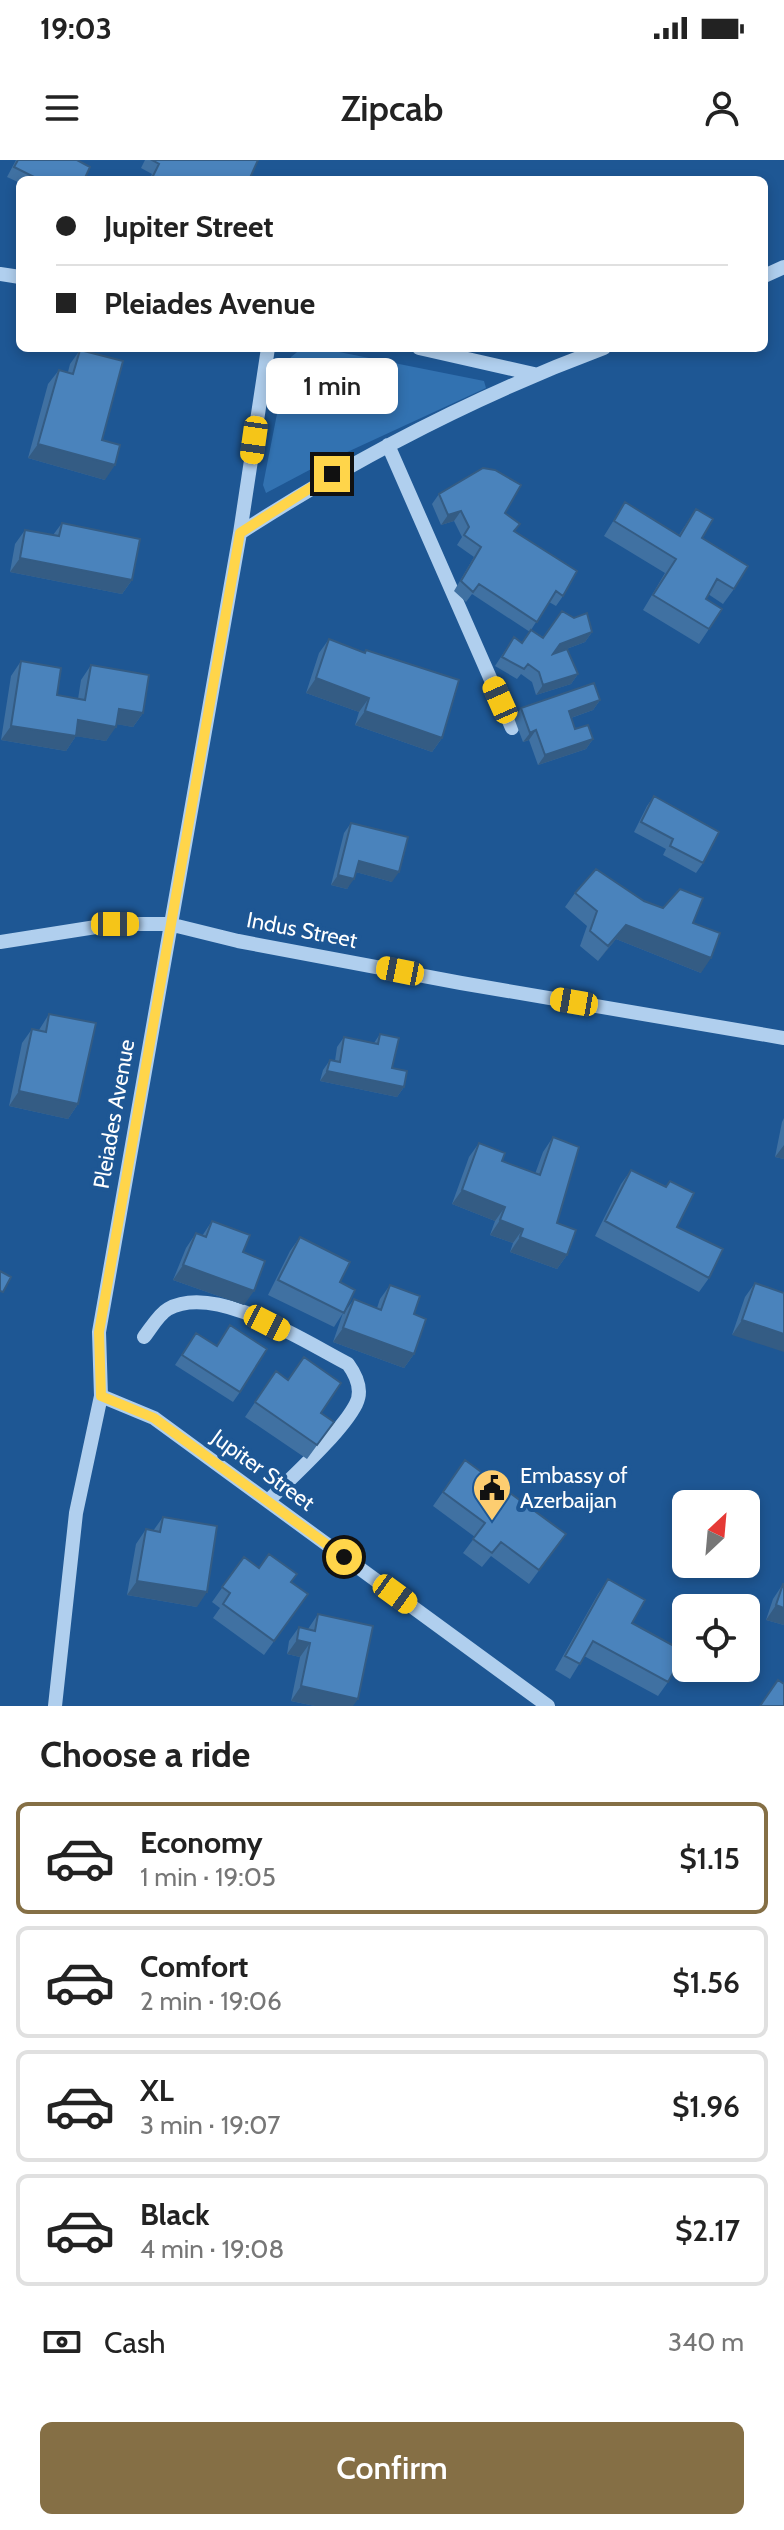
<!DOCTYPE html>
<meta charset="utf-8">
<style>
body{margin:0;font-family:Cabin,sans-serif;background:#f6f6f6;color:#222;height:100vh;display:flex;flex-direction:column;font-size:30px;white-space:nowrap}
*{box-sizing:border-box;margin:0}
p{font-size:26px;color:#767676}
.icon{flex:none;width:44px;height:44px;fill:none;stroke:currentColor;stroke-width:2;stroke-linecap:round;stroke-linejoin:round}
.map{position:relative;height:1546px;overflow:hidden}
.side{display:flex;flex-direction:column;background:#fff;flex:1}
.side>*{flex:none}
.guide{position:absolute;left:16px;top:16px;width:752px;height:176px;border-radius:12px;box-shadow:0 4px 12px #0003;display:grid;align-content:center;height:176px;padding:0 40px;background:#fff}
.needle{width:52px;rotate:26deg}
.tools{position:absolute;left:672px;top:1330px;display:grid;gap:16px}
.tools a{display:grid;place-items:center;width:88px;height:88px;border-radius:12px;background:#fff;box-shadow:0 4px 12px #0003;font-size:40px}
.end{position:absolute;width:36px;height:36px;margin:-18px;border:10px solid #ffd54a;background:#111;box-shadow:0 0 0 4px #111}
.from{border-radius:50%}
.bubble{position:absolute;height:56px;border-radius:12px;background:#fff;box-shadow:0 4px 12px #0003;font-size:26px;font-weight:600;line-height:56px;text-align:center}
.car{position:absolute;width:24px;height:48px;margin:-24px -12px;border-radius:10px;box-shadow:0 0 6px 2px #0007;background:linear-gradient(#f5c518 24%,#345 0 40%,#f5c518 0 76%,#345 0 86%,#f5c518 0)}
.guide b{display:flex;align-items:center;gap:28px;height:76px;font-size:30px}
.guide b+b{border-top:2px solid #e0e0e0}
.guide i{width:20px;height:20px;background:#222}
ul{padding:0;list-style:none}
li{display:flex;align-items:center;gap:24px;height:112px;margin:0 16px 12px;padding:0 24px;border:4px solid #e0e0e0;border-radius:12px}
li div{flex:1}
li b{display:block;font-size:30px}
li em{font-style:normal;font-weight:600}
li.current{border-color:#856f45}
li>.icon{width:72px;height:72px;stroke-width:1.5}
h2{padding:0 40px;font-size:36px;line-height:96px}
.pay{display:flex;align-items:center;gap:20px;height:88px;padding:0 40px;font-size:30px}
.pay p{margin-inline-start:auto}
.cta{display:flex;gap:16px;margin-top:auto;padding:16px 40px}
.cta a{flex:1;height:92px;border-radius:12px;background:#856f45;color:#fff;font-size:32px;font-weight:600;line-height:92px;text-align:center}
.status{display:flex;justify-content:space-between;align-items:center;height:56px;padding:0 40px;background:#fff;direction:ltr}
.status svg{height:22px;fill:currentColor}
header{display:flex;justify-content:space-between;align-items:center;height:104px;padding:0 40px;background:#fff;font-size:36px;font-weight:600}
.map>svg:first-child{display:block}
.green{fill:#3272b1}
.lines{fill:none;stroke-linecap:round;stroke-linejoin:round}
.minor{stroke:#b0cfee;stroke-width:14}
.wall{fill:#4071a2}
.shaded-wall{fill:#345c84}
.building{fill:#4a83bc;stroke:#345c84;stroke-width:2}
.route{stroke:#ffd54a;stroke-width:10}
.labels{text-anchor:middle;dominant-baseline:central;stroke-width:8;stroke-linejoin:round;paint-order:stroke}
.street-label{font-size:22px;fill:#fff;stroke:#1e5794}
.poi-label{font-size:22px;fill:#fff;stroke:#1e5794;text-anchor:start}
</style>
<div class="status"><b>19:03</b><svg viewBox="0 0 49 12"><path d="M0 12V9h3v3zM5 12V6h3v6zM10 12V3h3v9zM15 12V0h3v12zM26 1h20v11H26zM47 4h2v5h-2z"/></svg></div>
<header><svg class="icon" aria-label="menu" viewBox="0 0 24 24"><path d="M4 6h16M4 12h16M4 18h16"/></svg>Zipcab<svg class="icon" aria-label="person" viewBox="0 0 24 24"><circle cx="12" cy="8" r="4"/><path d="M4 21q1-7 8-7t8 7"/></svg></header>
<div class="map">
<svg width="784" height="1546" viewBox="0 0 784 1546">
<rect width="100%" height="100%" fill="#1e5794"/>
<path class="green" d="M302,188H319L484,221L486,228L317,306L266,333L263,325L286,208L291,197Z"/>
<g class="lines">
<path class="minor" d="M0,114L20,117
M764,116L784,107
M419,188L534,214
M388,285L512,568
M240,373C356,298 475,236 604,188
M0,782L115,764H169L238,781L461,823L784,878
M144,1177C151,1168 159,1154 168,1149C215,1122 305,1182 348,1204C356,1215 363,1230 356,1244C342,1272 291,1318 268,1341
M101,1236L154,1258L548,1546
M55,1546L76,1353L101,1236L99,1172L240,373L268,188"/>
</g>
<path class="wall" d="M16,0H77L84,20H20V23L7,17Z
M145,0H258L249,20H149L152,14L141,8Z
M80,190L105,320L28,298L48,224L59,210L68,212L70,204Z
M439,334L505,353L514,371L563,436L556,446L549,442L531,470L543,477L592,472L585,482L556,493L578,514L571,524L536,535L532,522L521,514L517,519L495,506L514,477L522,483L530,472L472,434L466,442L454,431L474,397L457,385L462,377L454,361L441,365L432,344Z
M625,342L679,375L696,349L702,378L734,429L723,444L708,434L706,439L709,469L699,484L643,450L665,413L604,376Z
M62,363L132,420L122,434L10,412L15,384L25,370L53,375Z
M329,479L364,493L366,490L442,578L432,592L355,565L359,552L306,533L319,493Z
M21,501L57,535L78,539L81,520L91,505L143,553L133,567L117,564L106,581L76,576L66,591L1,580L11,516Z
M600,540L593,550L571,558L575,569L593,579L586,589L538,605L529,580L523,582L514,558L521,548Z
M654,636L703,703L696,713L663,695L666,689L634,672L647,646Z
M351,663L392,722L356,712L347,729L331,725L344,673Z
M575,733L644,741L693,763L701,813L616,779L598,801L580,786L587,766L565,747Z
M49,854L78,944L68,959L9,946L22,883L32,869L39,870Z
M380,874L392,908L404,927L397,937L320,921L323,910L330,900L335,901L337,887L344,877L374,883Z
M784,958V999L775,997L782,962Z
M553,977L557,1063L567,1095L557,1109L510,1092L513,1083L490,1075L495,1061L452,1044L469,997L479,983L502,1001L535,1014L543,992Z
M631,1010L666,1026L670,1021L677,1067L709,1118L699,1132L595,1076L621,1024Z
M212,1061L243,1092L244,1145L173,1120L186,1088L196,1073L202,1076Z
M300,1077L340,1122L344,1153L354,1139L377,1148L380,1139L390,1125L414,1154V1194L404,1208L333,1182L343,1153L334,1167L268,1135L290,1091Z
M755,1123L784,1133L732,1175L745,1137Z
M196,1173L240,1232L233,1242L175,1205Z
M276,1211L321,1253L334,1262L307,1299L245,1257Z
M465,1300L566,1374L529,1424L491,1396L482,1407L463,1393L475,1377L433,1346Z
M163,1357L197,1447L127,1435L136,1384L146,1369L153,1371Z
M244,1397L259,1408L291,1422L308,1434L264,1495L213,1458L220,1448L212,1442Z
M608,1419L632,1463L668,1522L658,1536L584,1496L570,1519L555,1510L598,1434Z
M783,1424L784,1465L766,1460L773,1439Z
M318,1454L353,1546H315L291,1541L300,1497L287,1494L289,1481L299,1467L308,1469Z"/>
<path class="shaded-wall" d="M38,284L115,305L105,320L28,298Z
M461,351L454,361L441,365L448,355Z
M20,398L132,420L122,434L10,412Z
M592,472L585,482L553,494L560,484Z
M578,514L571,524L536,535L543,525Z
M316,518L369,538L359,552L306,533Z
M600,540L593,550L562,561L569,551Z
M119,549L143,553L133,567L109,563Z
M365,551L442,578L432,592L355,565Z
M78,560L116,567L106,581L68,575Z
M11,566L76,576L66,591L1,580Z
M536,570L529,580L523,582L530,573Z
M593,579L586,589L538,605L545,595Z
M359,701L399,712L392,722L352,711Z
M338,715L354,719L347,729L331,725Z
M626,765L711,798L701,813L616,779L598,801Z
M327,911L404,927L397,937L320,921Z
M19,931L78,944L68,959L9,946Z
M784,985V999L775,997Z
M462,1030L505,1047L495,1061L452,1044Z
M500,1060L523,1069L513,1083L490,1075Z
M520,1077L567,1095L557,1109L510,1092Z
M183,1105L254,1131L244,1145L173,1120Z
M742,1160L784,1174V1192L732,1175Z
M343,1168L414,1194L404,1208L333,1182Z
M137,1421L207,1432L197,1447L127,1435Z
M776,1445L784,1448V1465L766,1460Z
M297,1480L310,1483L300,1497L287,1494Z
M301,1526L358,1539L353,1546H315L291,1541Z"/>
<path class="building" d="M18,0H77L90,7L84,20H40L14,7Z
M152,0H258L249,20H151L159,4Z
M80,190L123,201L102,280L120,285L115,305L38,284L59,210L73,214Z
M483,308L495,310L521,325L505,353L520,364L514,371L577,411L563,436L556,431L537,462L479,424L473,432L461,421L481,387L464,375L469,367L461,351L448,355L439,334Z
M625,342L680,376L696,349L713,359L702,378L748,406L734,429L717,419L706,439L722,449L709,469L653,435L676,399L614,361Z
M62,363L140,379L132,420L20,398L25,370L59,376Z
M562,451L574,458L587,453L592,472L560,484L553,494L567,489L578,514L543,525L539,512L528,504L524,509L502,497L514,477L522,483L531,470L543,478Z
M329,479L365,493L366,490L459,520L442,578L365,551L369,538L316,518Z
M21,501L61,508L57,535L85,540L91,505L149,515L143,553L119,549L116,567L78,560L76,576L11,566Z
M594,523L600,540L569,551L575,569L588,565L593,579L545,595L536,570L530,573L521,548Z
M654,636L719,672L703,703L670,686L673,679L641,662Z
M351,663L408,677L399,712L359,701L354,719L338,715Z
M596,709L644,741L663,748L680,729L703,738L693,763L720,773L711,798L626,765L608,786L590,771L597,751L575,733Z
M49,854L96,863L78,944L19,931L32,869L46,872Z
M380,874L399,878L392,908L407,911L404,927L327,911L330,900L340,902L344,877L378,884Z
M553,977L579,987L557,1063L576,1070L567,1095L520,1077L523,1069L500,1060L505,1047L462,1030L479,983L505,993L502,1001L540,1015Z
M631,1010L666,1027L670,1021L694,1033L677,1067L723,1089L709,1118L605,1061Z
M212,1061L250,1075L243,1092L265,1101L254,1131L183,1105L196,1073L206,1077Z
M300,1077L350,1102L340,1122L355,1130L344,1153L278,1120Z
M0,1111L11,1117L3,1132L0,1131Z
M755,1123L784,1133V1174L742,1160Z
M390,1125L420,1136L414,1154L426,1159L414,1194L343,1168L354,1139L381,1150Z
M230,1165L267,1189L240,1232L182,1195L196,1173L217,1186Z
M304,1197L341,1223L321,1253L334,1262L317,1285L255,1242L276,1211L288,1220Z
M465,1300L566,1374L539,1410L501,1382L492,1393L473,1379L485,1363L443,1332Z
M163,1357L217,1366L207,1432L137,1421L146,1369L160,1372Z
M269,1394L297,1414L291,1422L308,1434L274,1481L223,1444L230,1433L222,1427L244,1397L259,1408Z
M608,1419L645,1440L632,1463L685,1492L668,1522L593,1481L580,1504L565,1496Z
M783,1424H784V1448L776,1445Z
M318,1454L373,1466L358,1539L301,1526L310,1483L297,1480L299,1467L315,1471Z
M778,1520L784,1524V1546H760Z"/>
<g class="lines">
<path class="route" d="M332,314L240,373L99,1172L101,1236L154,1258L344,1397"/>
</g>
<defs>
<symbol id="civic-pin" viewBox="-11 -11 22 30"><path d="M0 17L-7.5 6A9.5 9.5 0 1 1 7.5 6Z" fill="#fdcd70" stroke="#1e5794"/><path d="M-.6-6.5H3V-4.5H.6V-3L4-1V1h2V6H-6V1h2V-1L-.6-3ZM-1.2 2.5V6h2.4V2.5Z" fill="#111"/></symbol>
</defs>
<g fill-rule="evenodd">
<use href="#civic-pin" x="470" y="1306" width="44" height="60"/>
</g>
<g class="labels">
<g class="street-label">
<text transform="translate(302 770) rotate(11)">Indus Street</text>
<text transform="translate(114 954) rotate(-80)">Pleiades Avenue</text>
<text transform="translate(263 1310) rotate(36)">Jupiter Street</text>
</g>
<g class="poi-label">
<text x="520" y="1315">Embassy of<tspan x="520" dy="25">Azerbaijan</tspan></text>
</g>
</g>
</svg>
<div class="tools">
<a><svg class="needle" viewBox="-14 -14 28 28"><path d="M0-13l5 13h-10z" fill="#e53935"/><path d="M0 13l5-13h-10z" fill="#767676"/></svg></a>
<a><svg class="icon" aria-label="locate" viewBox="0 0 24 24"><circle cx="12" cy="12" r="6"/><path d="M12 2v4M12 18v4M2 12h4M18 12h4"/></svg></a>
</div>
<i class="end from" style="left:344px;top:1397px"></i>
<i class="end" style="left:332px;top:314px"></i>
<div class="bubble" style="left:266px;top:198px;width:132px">1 min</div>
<i class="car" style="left:254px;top:280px;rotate:188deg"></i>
<i class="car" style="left:500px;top:540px;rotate:336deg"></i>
<i class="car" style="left:115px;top:764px;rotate:90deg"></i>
<i class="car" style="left:400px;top:811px;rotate:281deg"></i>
<i class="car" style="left:574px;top:842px;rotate:280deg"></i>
<i class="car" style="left:267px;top:1163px;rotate:117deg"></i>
<i class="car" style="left:395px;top:1434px;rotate:126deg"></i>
<div class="guide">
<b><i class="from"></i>Jupiter Street</b>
<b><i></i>Pleiades Avenue</b>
</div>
</div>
<section class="side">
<h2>Choose a ride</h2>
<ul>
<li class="current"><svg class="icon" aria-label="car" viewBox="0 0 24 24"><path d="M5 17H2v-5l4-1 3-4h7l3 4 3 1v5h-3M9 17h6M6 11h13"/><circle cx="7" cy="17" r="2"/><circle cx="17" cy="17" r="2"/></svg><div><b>Economy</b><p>1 min · 19:05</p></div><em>$1.15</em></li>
<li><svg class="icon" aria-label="car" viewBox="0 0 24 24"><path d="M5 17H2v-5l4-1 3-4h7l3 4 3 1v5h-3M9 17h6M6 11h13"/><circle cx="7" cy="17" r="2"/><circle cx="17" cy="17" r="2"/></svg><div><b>Comfort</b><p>2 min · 19:06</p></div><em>$1.56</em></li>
<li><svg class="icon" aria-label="car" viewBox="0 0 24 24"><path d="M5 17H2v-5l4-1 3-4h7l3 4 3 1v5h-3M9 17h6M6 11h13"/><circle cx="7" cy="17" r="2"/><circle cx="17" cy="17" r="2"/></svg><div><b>XL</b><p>3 min · 19:07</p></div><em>$1.96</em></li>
<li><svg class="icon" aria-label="car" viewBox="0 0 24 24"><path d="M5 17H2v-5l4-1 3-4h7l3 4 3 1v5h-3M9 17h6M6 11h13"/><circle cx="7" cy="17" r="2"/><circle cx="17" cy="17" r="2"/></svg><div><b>Black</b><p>4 min · 19:08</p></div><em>$2.17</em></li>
</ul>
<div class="pay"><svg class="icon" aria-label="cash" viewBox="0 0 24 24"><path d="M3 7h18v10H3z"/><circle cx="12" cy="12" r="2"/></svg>Cash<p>340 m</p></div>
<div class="cta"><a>Confirm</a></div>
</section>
